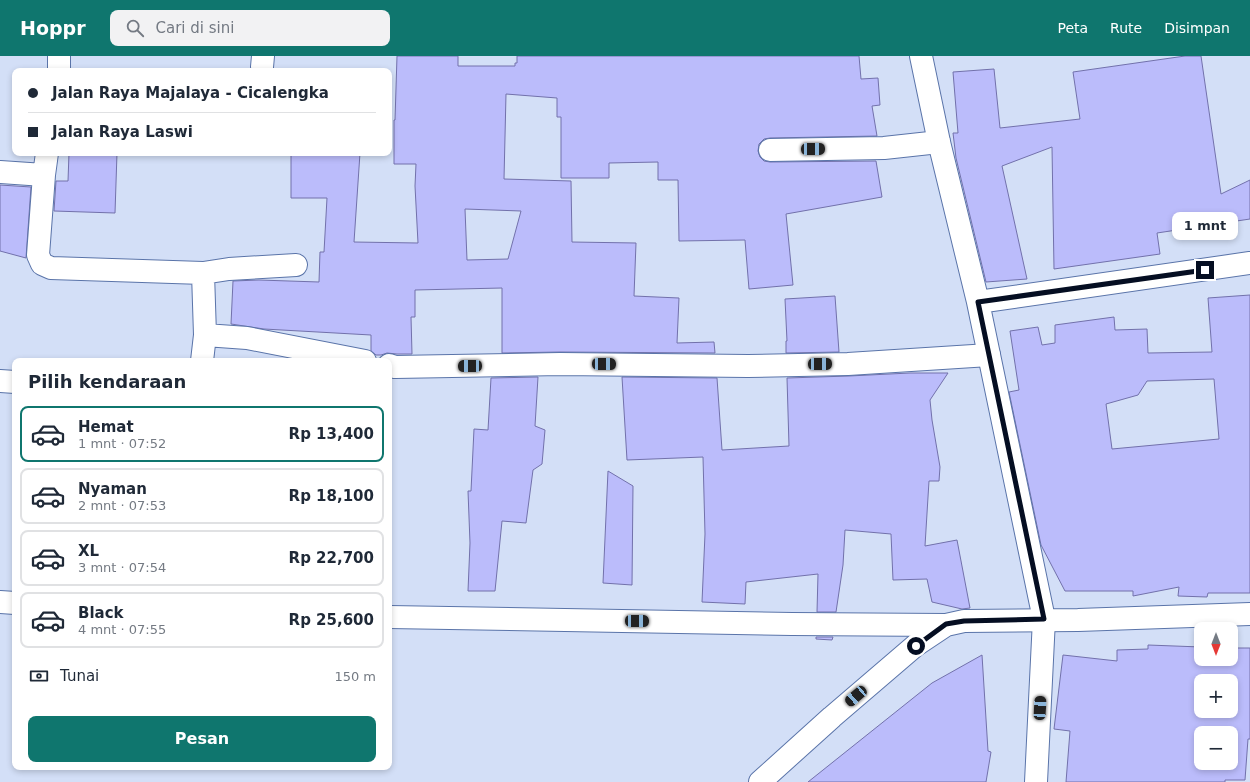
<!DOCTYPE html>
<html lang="id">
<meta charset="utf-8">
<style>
body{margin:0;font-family:"DejaVu Sans",sans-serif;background:#f2f2f3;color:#1f2937;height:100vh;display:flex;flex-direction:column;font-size:15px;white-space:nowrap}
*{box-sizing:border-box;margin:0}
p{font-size:13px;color:#747a83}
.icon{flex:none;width:22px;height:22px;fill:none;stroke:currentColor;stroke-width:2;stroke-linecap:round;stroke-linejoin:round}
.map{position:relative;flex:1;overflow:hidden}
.drawer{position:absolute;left:12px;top:302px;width:380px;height:412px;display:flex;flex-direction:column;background:#fff;border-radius:8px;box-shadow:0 2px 6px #0003}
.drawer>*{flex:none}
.hud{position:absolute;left:12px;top:12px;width:380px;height:88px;border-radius:8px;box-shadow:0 2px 6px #0003;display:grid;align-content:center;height:88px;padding:0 16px;background:#fff}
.needle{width:26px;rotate:180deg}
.fabs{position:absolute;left:1194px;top:566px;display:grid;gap:8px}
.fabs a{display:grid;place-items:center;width:44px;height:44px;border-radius:8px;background:#fff;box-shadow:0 2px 6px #0003;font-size:20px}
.end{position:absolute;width:18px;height:18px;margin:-9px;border:5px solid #050e22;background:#fff;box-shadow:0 0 0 2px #fff}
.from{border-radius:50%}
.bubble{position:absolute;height:28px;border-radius:8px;background:#fff;box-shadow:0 2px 6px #0003;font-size:13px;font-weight:700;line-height:28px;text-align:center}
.car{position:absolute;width:12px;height:24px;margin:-12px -6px;border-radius:5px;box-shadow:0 0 3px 1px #0007;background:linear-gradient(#222 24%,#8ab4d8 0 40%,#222 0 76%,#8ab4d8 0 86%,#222 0)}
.hud b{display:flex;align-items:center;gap:14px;height:38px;font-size:15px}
.hud b+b{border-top:1px solid #e0e1e3}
.hud i{width:10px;height:10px;background:#1f2937}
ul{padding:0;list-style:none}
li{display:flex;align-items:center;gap:12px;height:56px;margin:0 8px 6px;padding:0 8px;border:2px solid #e0e1e3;border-radius:8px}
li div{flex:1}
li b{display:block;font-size:15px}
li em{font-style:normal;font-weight:700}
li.current{border-color:#0f766e}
li>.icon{width:36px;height:36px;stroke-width:1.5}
h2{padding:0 16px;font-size:18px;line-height:48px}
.pay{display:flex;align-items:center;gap:10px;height:44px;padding:0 16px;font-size:15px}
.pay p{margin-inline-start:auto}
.button{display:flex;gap:8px;margin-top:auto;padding:8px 16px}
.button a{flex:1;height:46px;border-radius:8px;background:#0f766e;color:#fff;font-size:16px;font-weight:700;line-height:46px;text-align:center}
header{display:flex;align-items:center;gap:24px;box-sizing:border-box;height:56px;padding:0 20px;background:#0f766e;color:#fff}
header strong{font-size:19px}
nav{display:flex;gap:22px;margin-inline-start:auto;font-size:14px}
.search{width:280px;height:36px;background:#f2f2f3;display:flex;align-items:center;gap:10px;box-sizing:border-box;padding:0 14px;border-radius:8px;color:#747a83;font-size:15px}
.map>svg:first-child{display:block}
.building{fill:#bbbcfb;stroke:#7271ab;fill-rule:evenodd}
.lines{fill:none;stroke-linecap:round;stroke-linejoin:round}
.minor-casing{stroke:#5a74a9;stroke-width:24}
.tertiary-casing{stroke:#5a74a9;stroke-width:24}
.secondary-casing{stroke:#5a74a9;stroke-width:24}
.primary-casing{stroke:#5a74a9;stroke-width:24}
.minor{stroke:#fff;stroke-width:22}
.tertiary{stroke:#fff;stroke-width:22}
.secondary{stroke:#fff;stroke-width:22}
.primary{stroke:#fff;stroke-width:22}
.route{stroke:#050e22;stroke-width:5}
</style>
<header>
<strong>Hoppr</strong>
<div class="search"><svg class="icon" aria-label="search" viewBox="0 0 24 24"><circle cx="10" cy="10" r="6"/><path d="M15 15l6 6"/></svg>Cari di sini</div>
<nav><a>Peta</a><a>Rute</a><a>Disimpan</a></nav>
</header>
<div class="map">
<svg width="1250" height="726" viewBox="0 0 1250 726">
<rect width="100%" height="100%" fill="#d3dff7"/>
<path class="building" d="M397,0H458V10H515V7H517V0H859L861,23L878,22L880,49L872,50L877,80L770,82L764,83L759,88L758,95L760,101L764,105L770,106L876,105L882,141L786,158L793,229L749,233L745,184L679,185L678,124H658V106L609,107V122H561V61H557V42L506,38L504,123L571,125L572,186L636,187L634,240L679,242L677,287L714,286L715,297L560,296L502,297V232L415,234V261H411L412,298H397L387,297L381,299H376L371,295V279L264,273L231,268L233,225L259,224L319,226L320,196H324L327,142H291V97H360L354,186L418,187L415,130L416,108H394V64H395ZM465,153L521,155L508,203L467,204Z
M1185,0H1201L1221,138L1250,124V163L1157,177L1160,198L1054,213L1052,91L1002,110L1027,223L986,226L956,102L953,77H958L953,16L994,13L1000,72L1080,63L1073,16Z
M69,97H117L115,157L54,155L56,125H68Z
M0,129L31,131L26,202L0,195Z
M1250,239V537H1208L1207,541L1178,540L1179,531L1133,540V535H1065L1041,489L1009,336L1019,334L1010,275L1038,271L1042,289L1055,287V269L1114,261L1115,274L1147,273L1148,297L1212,296L1208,242ZM1214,323L1219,383L1112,393L1106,348L1138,339L1147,325Z
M835,240L839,296L786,297V285H787L785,243Z
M910,317H948L930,344L932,364L940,411L939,425H929L925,490L957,484L970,552L962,553L932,546L927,523L893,524L891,478L845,474L843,509L836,556H817L818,518L746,526L745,548L702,546L705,478L703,401L627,404L622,321L717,322L722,394L789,390L787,322L849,320Z
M538,321L535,370L545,374L542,408L533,414L526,467L502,465L495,535H468L470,487L468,435H471L474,373L488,374L491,322Z
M608,415L633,430L632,529L603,527Z
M816,581H833L832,584L816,583Z
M1148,589L1201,591V603H1231V592H1250V683H1248L1245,724H1225V726H1066L1070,675L1054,673L1063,599L1117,605V594L1148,593ZM1201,625H1231V655H1201ZM1201,677H1231V707H1201Z
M982,599L988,695L991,696L986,726H808L932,627Z"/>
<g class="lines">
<defs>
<path id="minor" d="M262,11L263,0
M59,15V0
M770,94L884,92L939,86
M47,97L44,119L38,199L42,208L51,212L203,217L229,213L296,209
M0,116L44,119
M205,279L247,282L365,305
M202,305L205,279L203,217
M389,309L395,311L560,308L748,310L848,308L989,299
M0,325L15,326
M0,546L15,547
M389,561L792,568L946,569"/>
<path id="tertiary" d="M1036,726L1044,563"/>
<path id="secondary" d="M921,0L939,86L978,246L1044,563
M978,246L1250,207"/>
<path id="primary" d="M760,726L832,661L916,589L946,569L964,565L1078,564L1250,558"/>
</defs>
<use href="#minor" class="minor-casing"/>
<use href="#tertiary" class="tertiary-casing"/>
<use href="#secondary" class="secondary-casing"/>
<use href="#primary" class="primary-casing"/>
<use href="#minor" class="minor"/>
<use href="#tertiary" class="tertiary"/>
<use href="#secondary" class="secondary"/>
<use href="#primary" class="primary"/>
</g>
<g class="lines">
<path class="route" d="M916,590L946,568L964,565L1044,563L978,246L1205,214"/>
</g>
</svg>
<div class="fabs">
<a><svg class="needle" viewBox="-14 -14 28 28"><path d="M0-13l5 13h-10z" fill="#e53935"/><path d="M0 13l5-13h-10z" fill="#747a83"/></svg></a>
<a>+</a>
<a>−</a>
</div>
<i class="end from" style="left:916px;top:590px"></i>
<i class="end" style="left:1205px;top:214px"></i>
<div class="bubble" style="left:1172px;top:156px;width:66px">1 mnt</div>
<i class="car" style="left:813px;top:93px;rotate:89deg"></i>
<i class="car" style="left:604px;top:308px;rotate:91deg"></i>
<i class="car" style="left:820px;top:308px;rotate:89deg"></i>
<i class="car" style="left:470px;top:310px;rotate:269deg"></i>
<i class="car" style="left:637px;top:565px;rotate:91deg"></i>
<i class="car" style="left:856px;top:640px;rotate:229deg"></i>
<i class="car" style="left:1040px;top:652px;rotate:3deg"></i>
<div class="hud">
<b><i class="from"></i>Jalan Raya Majalaya - Cicalengka</b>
<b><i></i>Jalan Raya Laswi</b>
</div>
<section class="drawer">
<h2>Pilih kendaraan</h2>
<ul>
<li class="current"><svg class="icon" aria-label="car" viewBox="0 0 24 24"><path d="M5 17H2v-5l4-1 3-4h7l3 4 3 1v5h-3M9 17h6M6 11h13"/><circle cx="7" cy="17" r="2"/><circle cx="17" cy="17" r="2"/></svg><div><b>Hemat</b><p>1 mnt · 07:52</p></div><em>Rp 13,400</em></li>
<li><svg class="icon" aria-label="car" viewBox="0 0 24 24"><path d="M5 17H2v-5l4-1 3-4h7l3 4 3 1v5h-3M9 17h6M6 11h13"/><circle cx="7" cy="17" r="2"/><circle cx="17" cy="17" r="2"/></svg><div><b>Nyaman</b><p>2 mnt · 07:53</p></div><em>Rp 18,100</em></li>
<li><svg class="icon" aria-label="car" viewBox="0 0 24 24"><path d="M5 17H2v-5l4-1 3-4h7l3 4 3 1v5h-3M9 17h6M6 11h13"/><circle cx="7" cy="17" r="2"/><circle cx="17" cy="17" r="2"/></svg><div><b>XL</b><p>3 mnt · 07:54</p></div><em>Rp 22,700</em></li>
<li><svg class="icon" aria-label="car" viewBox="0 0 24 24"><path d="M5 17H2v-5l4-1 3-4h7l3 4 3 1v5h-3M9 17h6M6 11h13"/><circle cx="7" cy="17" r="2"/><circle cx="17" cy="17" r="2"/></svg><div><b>Black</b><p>4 mnt · 07:55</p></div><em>Rp 25,600</em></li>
</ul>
<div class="pay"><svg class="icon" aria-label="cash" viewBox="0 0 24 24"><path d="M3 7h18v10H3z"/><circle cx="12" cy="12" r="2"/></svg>Tunai<p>150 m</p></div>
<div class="button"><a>Pesan</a></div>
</section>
</div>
